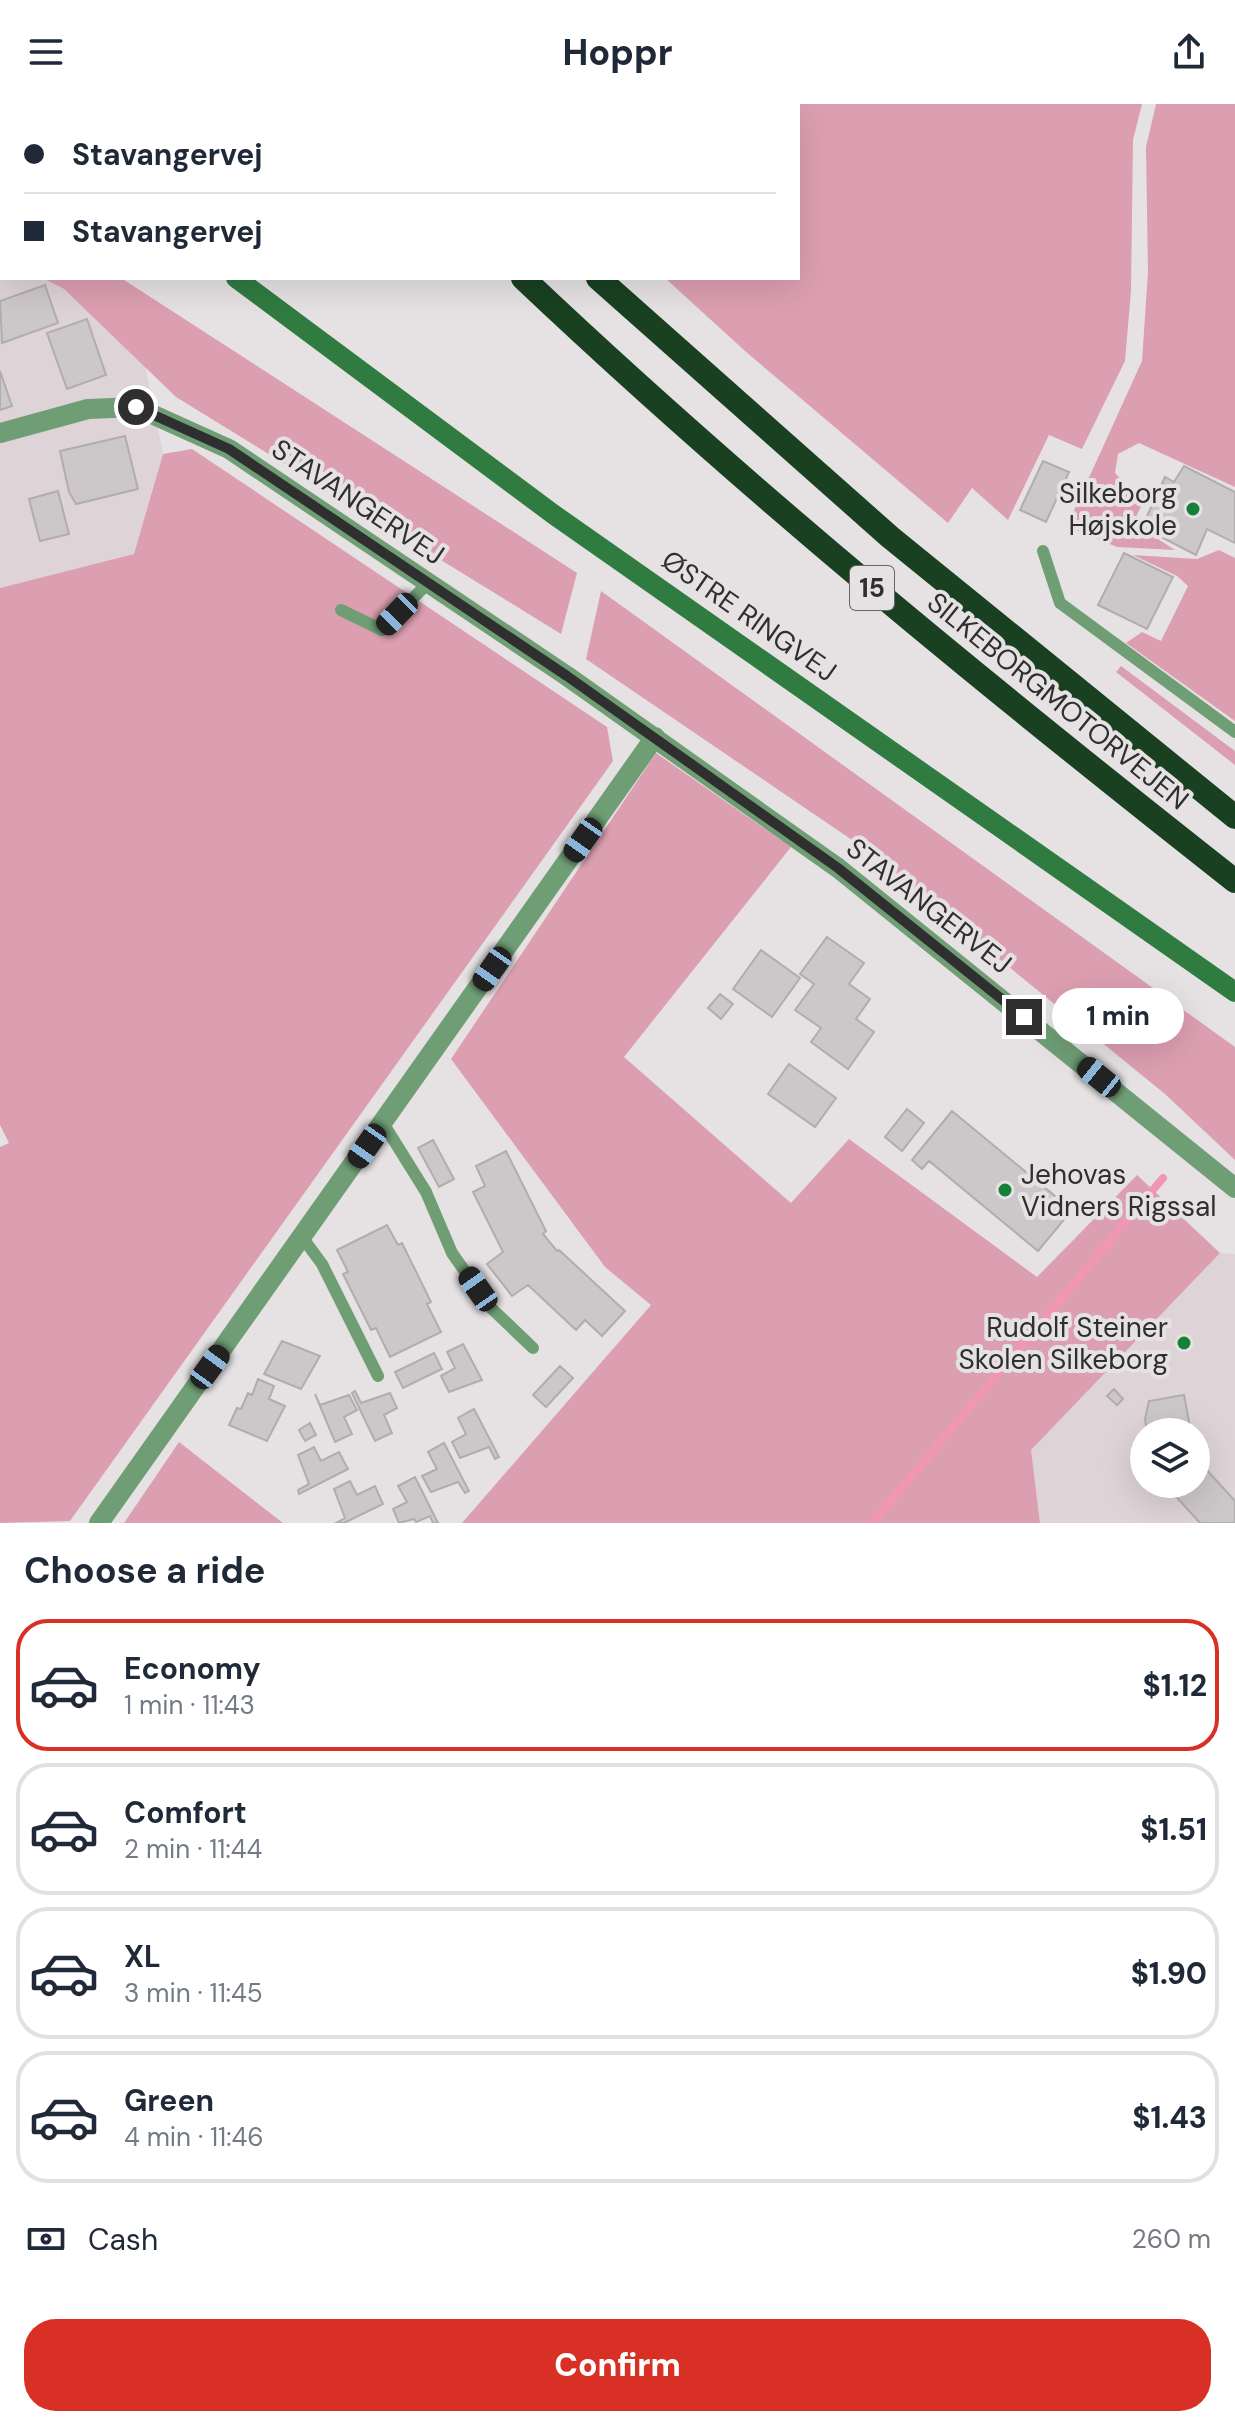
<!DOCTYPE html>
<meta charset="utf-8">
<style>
body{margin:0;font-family:"DM Sans",sans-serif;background:#f6f6f7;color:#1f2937;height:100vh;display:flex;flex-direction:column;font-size:30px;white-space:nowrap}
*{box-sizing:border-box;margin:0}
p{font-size:26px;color:#747a83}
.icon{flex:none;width:44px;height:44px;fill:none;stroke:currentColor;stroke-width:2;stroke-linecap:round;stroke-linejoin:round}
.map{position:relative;height:1419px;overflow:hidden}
.drawer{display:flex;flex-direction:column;background:#fff;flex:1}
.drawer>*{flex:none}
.banner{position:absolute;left:0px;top:0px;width:800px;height:176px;box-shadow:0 8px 32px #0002;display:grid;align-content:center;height:176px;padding:0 24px;background:#fff}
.fabs{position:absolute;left:1130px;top:1314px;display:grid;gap:16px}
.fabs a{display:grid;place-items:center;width:80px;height:80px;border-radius:50%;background:#fff;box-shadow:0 8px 32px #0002;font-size:40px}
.end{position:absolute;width:36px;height:36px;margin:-18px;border:10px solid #302f2f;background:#fff;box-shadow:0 0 0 4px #fff}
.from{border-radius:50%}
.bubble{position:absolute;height:56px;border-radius:28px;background:#fff;box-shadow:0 8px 32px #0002;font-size:26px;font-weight:800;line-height:56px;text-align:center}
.car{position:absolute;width:24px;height:48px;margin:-24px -12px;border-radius:10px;box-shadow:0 0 6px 2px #0007;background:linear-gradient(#222 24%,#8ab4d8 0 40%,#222 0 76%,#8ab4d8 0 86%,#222 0)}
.banner b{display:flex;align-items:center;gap:28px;height:76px;font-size:30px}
.banner b+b{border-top:2px solid #e0e1e3}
.banner i{width:20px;height:20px;background:#1f2937}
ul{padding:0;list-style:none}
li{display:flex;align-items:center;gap:24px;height:132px;margin:0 16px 12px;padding:0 8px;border:4px solid #e0e1e3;border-radius:32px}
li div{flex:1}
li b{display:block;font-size:30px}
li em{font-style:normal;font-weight:800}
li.selected{border-color:#d93025}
li>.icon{width:72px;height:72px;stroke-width:1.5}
h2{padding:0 24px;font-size:36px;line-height:96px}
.pay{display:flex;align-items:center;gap:20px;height:88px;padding:0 24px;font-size:30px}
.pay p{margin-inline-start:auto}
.primary-button{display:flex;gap:16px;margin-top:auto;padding:16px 24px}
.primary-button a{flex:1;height:92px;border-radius:32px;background:#d93025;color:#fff;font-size:32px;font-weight:800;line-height:92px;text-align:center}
header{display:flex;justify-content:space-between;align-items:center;height:104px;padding:0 24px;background:#fff;font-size:36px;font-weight:800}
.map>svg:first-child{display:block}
.built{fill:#ded3d6;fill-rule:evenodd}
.green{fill:#dc9fb1}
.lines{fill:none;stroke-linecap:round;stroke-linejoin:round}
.stream{stroke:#f197b4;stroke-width:8}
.building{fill:#ccc8c9;stroke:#b1adae;stroke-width:2}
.service{stroke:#6f9e75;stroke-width:12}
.minor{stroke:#6f9e75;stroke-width:20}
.secondary{stroke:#2f7b40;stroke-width:20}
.motorway{stroke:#194021;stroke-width:24}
.route{stroke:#302f2f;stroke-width:10}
.poi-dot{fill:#158137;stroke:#e6e2e3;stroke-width:3}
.labels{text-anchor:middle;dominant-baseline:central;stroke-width:8;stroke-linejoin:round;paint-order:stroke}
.shield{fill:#e6e2e3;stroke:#676565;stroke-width:2}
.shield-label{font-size:26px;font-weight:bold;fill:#302f2f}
.poi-label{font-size:28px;fill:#302f2f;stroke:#e6e2e3;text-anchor:end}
.street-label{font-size:28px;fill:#302f2f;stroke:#e6e2e3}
</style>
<header><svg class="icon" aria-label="menu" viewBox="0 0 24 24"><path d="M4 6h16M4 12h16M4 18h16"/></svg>Hoppr<svg class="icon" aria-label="share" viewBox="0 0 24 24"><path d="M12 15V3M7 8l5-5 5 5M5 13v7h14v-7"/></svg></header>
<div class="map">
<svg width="1235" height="1419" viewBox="0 0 1235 1419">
<rect width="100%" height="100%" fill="#e6e2e3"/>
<path class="built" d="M0,151L2,174H43L64,185L145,262L163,350L134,450L0,484Z
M1220,1149L1235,1150V1419H1040L1030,1346ZM1144,1328H1196V1380H1144Z"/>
<path class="green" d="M475,0H1142L1133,36L1131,187L1125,257L1082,345L1049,331L1008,416L972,384L948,419L745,247L665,174H798V2Z
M1156,0H1235V383L1139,339L1118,350L1115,369L1127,382L1147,390L1133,419L1175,446L1117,443L1067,422L1142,257L1148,168L1146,43Z
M43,174H121L577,469L561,530L176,293L64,185Z
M192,345L607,623L613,657L70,1417L0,1419V1043L9,1039L0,1021V484L134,450L163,350Z
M1219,446L1235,454V617L1126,539L1142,528L1161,537L1188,482L1177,472L1133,451L1197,455Z
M601,487L1235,943V1056L1165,990L858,740L586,555Z
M1121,562L1235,647V661L1116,568Z
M656,649L791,743L624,953L791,1099L849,1035L1037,1173L1137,1071L1220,1149L1031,1346L1040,1419H462L651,1201L605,1163L451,955Z
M179,1338L283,1419H124Z"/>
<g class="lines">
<path class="stream" d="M872,1419L1163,1074"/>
</g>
<path class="building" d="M45,181L58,219L2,239L0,197Z
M87,215L106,271L67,285L47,229Z
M0,267L12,302L0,306Z
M125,332L138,385L76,400L69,388L60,347Z
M1043,357L1069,368L1046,418L1020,406Z
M1184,362L1235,388V439L1207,425L1196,451L1142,423L1165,373L1174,378Z
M58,387L69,430L40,437L29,395Z
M1124,449L1173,473L1147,525L1098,501Z
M827,833L864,859L849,880L870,895L856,915L874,928L848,965L811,938L821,924L795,906L814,880L800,870Z
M761,846L800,874L772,913L733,885Z
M720,890L733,900L721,915L708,904Z
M789,960L836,994L815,1023L768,990Z
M907,1005L924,1019L902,1047L885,1033Z
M952,1007L1072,1106L1038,1147L929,1057L922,1065L912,1056Z
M433,1036L454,1075L439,1083L418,1044Z
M506,1047L546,1127L543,1130L557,1147L559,1146L625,1207L602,1232L585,1216L576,1226L528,1181L512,1192L487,1160L503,1148L473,1088L485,1082L476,1062Z
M387,1121L398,1141L402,1139L431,1198L427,1200L441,1228L390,1253L376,1224L371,1226L343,1170L348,1168L337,1146Z
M282,1237L320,1252L301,1285L264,1270Z
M463,1240L482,1276L449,1288L441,1272L455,1264L447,1248Z
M434,1249L442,1265L403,1284L395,1268Z
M560,1262L573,1274L546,1303L533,1291Z
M258,1275L274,1282L269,1295L285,1302L267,1337L229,1321L237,1304L241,1305L248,1289L252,1291Z
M1114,1285L1123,1295L1117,1301L1107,1292Z
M355,1287L361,1299L390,1289L397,1304L384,1311L392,1329L375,1337L352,1289Z
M315,1290L320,1301L349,1291L357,1306L344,1313L352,1330L335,1338Z
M1184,1291L1191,1328H1147L1145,1315L1149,1297Z
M474,1305L499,1353L495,1355L489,1343L460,1354L452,1338L466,1330L458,1314Z
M310,1319L316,1331L305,1337L299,1326Z
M444,1339L469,1387L465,1389L458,1378L431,1388L422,1372L437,1365L428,1348Z
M314,1343L321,1357L339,1348L348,1365L299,1390L298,1386L309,1380L298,1351Z
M1205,1364L1235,1397V1419H1200L1171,1387L1179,1380H1196V1365Z
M415,1373L438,1419H433L430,1412L416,1418L414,1415L399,1419L393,1405L407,1398L398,1382Z
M350,1377L357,1391L375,1382L383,1400L344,1419H336L345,1414L334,1385Z"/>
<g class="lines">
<path class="service" d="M118,0L119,2
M1043,447L1060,499L1235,628
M341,506L382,526L428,479
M383,1019L426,1088L452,1149L490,1203L533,1244
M302,1133L322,1160L378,1272"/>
<path class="minor" d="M0,329L88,305L136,303L229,345L567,572L838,764L1235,1084
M99,1419L655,633"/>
<path class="secondary" d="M21,0L24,2
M236,174L553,410L1235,888"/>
<path class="motorway" d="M339,0L341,2
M411,0L413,2
M523,174C749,388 991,585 1235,777
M598,174L890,433L1235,713"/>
</g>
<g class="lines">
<path class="route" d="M136,303L229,345L567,572L838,764L1024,913"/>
</g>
<g class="poi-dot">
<circle cx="1193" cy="405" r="8"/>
<circle cx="1005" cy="1086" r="8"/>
<circle cx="1184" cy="1239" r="8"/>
</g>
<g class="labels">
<rect class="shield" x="850" y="462" width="44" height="44" rx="6"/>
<g class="shield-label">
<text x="872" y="484">15</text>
</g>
<g class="poi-label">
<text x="1177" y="389">Silkeborg<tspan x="1177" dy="32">Højskole</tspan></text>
<text x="1021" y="1070" text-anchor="start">Jehovas<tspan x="1021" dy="32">Vidners Rigssal</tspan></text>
<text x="1168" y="1223">Rudolf Steiner<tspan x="1168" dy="32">Skolen Silkeborg</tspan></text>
</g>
<g class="street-label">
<text transform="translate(358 398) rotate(34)">STAVANGERVEJ</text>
<text transform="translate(749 512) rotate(35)">ØSTRE RINGVEJ</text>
<text transform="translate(1058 597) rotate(39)">SILKEBORGMOTORVEJEN</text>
<text transform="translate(929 802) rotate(38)">STAVANGERVEJ</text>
</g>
</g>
</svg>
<div class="fabs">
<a><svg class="icon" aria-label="layers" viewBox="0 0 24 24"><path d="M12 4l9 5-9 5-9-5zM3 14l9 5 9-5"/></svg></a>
</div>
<i class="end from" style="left:136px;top:303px"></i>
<i class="end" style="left:1024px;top:913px"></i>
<div class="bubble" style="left:1052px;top:884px;width:132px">1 min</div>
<i class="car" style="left:397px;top:510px;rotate:224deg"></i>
<i class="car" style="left:583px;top:736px;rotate:215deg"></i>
<i class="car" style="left:492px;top:865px;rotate:215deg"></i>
<i class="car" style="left:1099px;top:973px;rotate:309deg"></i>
<i class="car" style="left:367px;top:1042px;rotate:215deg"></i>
<i class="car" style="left:478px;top:1185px;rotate:325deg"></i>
<i class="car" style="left:210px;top:1263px;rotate:36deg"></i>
<div class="banner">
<b><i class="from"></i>Stavangervej</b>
<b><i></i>Stavangervej</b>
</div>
</div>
<section class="drawer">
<h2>Choose a ride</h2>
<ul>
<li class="selected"><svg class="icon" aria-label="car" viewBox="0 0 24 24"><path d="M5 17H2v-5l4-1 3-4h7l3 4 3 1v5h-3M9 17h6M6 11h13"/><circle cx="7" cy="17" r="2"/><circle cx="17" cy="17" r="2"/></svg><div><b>Economy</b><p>1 min · 11:43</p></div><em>$1.12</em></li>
<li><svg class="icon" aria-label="car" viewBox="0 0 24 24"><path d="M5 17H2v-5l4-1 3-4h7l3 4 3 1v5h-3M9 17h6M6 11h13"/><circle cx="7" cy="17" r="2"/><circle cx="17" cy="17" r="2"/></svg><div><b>Comfort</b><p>2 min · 11:44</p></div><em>$1.51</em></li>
<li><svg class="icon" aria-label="car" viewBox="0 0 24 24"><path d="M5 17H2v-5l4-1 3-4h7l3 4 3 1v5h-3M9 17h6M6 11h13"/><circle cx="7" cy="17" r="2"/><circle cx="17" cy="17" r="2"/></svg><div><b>XL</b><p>3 min · 11:45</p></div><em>$1.90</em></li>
<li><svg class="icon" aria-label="car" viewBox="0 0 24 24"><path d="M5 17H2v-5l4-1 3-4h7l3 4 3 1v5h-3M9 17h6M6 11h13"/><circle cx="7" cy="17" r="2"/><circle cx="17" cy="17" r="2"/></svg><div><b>Green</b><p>4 min · 11:46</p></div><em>$1.43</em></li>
</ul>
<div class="pay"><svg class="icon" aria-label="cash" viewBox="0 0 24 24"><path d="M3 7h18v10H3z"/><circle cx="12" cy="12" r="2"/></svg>Cash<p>260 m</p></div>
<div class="primary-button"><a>Confirm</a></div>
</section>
